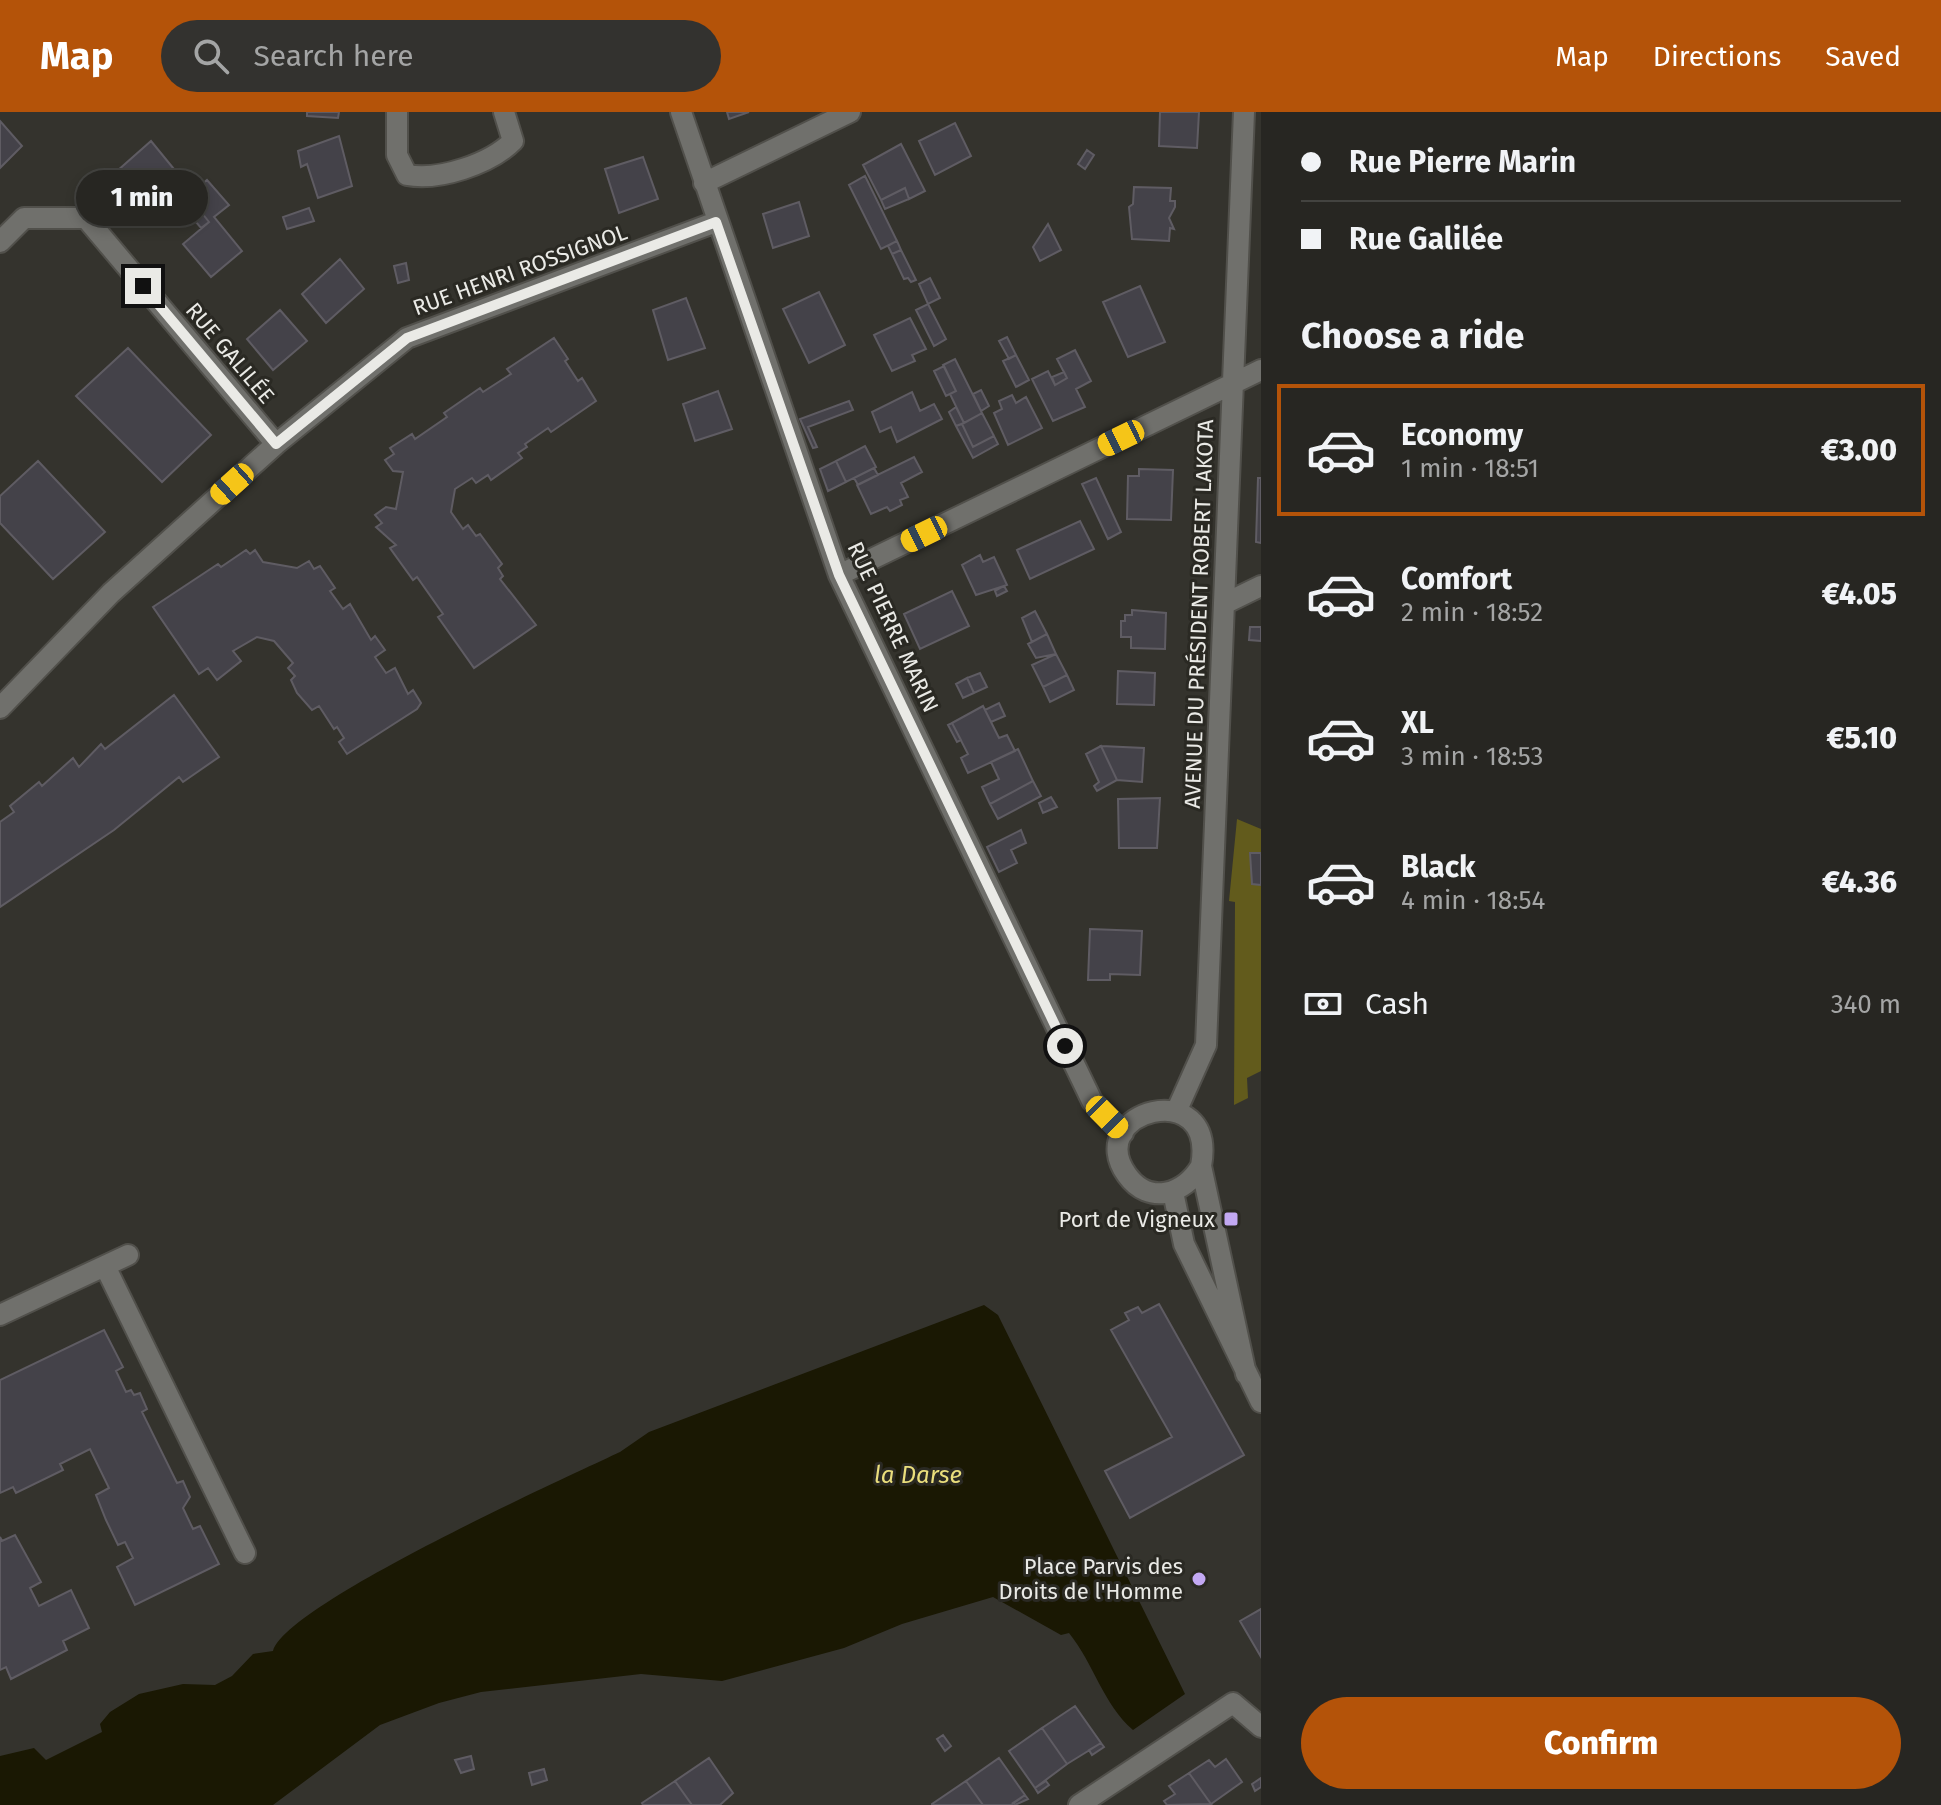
<!DOCTYPE html>
<meta charset="utf-8">
<style>
body{margin:0;font-family:"Fira Sans",sans-serif;background:#33322f;color:#f1f3f6;height:100vh;display:flex;flex-direction:column;font-size:30px;white-space:nowrap}
*{box-sizing:border-box;margin:0}
p{font-size:26px;color:#a4a5a5}
.icon{flex:none;width:44px;height:44px;fill:none;stroke:currentColor;stroke-width:2;stroke-linecap:round;stroke-linejoin:round}
.map{position:relative;flex:1;overflow:hidden}
.side{display:flex;flex-direction:column;background:#272622;width:680px}
.side>*{flex:none}
.banner{display:grid;align-content:center;height:176px;padding:0 40px;background:#272622}
.end{position:absolute;width:36px;height:36px;margin:-18px;border:10px solid #eaeae6;background:#111;box-shadow:0 0 0 4px #111}
.from{border-radius:50%}
.bubble{position:absolute;height:56px;border-radius:28px;background:#272622;box-shadow:0 4px 12px #0003,0 0 0 2px #434340;font-size:26px;font-weight:800;line-height:56px;text-align:center}
.car{position:absolute;width:24px;height:48px;margin:-24px -12px;border-radius:10px;box-shadow:0 0 6px 2px #0007;background:linear-gradient(#f5c518 24%,#345 0 40%,#f5c518 0 76%,#345 0 86%,#f5c518 0)}
.banner b{display:flex;align-items:center;gap:28px;height:76px;font-size:30px}
.banner b+b{border-top:2px solid #434340}
.banner i{width:20px;height:20px;background:#f1f3f6}
ul{padding:0;list-style:none}
li{display:flex;align-items:center;gap:24px;height:132px;margin:0 16px 12px;padding:0 24px;border:4px solid transparent;border-radius:0px}
li div{flex:1}
li b{display:block;font-size:30px}
li em{font-style:normal;font-weight:800}
li.current{border-color:#b45309}
li>.icon{width:72px;height:72px;stroke-width:1.5}
h2{padding:0 40px;font-size:36px;line-height:96px}
.pay{display:flex;align-items:center;gap:20px;height:88px;padding:0 40px;font-size:30px}
.pay p{margin-inline-start:auto}
.primary-button{display:flex;gap:16px;margin-top:auto;padding:16px 40px}
.primary-button a{flex:1;height:92px;border-radius:48px;background:#b45309;color:#fff;font-size:32px;font-weight:800;line-height:92px;text-align:center}
header{display:flex;align-items:center;gap:48px;box-sizing:border-box;height:112px;padding:0 40px;background:#b45309;color:#fff}
header strong{font-size:38px}
nav{display:flex;gap:44px;margin-inline-start:auto;font-size:28px}
.search{width:560px;height:72px;background:#33322f;display:flex;align-items:center;gap:20px;box-sizing:border-box;padding:0 28px;border-radius:44px;color:#a4a5a5;font-size:30px}
main{display:flex;flex:1;min-height:0}
.map>svg:first-child{display:block}
.green{fill:#625b1c}
.water{fill:#1a1803}
.building{fill:#444249;stroke:#5f5c63;stroke-width:2}
.lines{fill:none;stroke-linecap:round;stroke-linejoin:round}
.minor-casing{stroke:#51504b;stroke-width:24}
.minor{stroke:#70706c;stroke-width:20}
.route{stroke:#eaeae6;stroke-width:10}
.poi-dot{fill:#c2a8f2;stroke:#2a2923;stroke-width:3}
.labels{text-anchor:middle;dominant-baseline:central;stroke-width:6;stroke-linejoin:round;paint-order:stroke}
.street-label{font-size:22px;fill:#eaeae6;stroke:#2a2923}
.poi-label{font-size:22px;fill:#eaeae6;stroke:#2a2923;text-anchor:end}
.water-label{font-size:24px;font-style:italic;fill:#eade7c;stroke:#2a2923}
</style>
<header>
<strong>Map</strong>
<div class="search"><svg class="icon" aria-label="search" viewBox="0 0 24 24"><circle cx="10" cy="10" r="6"/><path d="M15 15l6 6"/></svg>Search here</div>
<nav><a>Map</a><a>Directions</a><a>Saved</a></nav>
</header>
<main>
<div class="map">
<svg width="1261" height="1693" viewBox="0 0 1261 1693">
<rect width="100%" height="100%" fill="#34332d"/>
<path class="green" d="M1237,707L1261,717V959L1247,966L1248,986L1234,993L1235,790L1229,789Z"/>
<path class="water" d="M984,1193L998,1203L1185,1582L1133,1618C1103,1592 1094,1552 1069,1521L1061,1523L993,1485L902,1512L844,1536L722,1569L641,1562L481,1580L439,1591L380,1613L273,1693H0V1644L34,1636L46,1648L102,1620L100,1612L110,1600L139,1582L183,1572L215,1573L232,1564L253,1542L273,1539C286,1492 563,1367 620,1340L649,1320Z"/>
<path class="building" d="M307,0H339L338,6L307,4Z
M727,0H749L729,7Z
M1160,0H1199L1197,36L1159,34Z
M0,9L22,34L0,56Z
M955,11L971,44L935,63L919,29Z
M339,24L352,74L318,86L307,52L301,55L298,39Z
M151,29L178,62L151,86L135,65L126,74L116,60Z
M901,32L925,79L909,87L905,76L881,88L863,53Z
M1087,38L1094,43L1085,57L1078,52Z
M643,45L658,87L619,101L605,57Z
M865,64L897,129L881,137L849,73Z
M207,68L229,93L214,105L242,139L211,165L183,132L209,110L198,96L190,103L180,91Z
M1134,75L1171,76L1170,89H1175V95L1169,106L1174,117L1170,116L1169,129L1132,127L1129,95L1133,92Z
M905,76L909,87L885,97L881,88Z
M799,90L809,124L773,136L763,102Z
M198,96L209,110L201,116L190,103Z
M309,96L314,109L287,117L283,105Z
M1048,112L1061,138L1040,149L1033,135Z
M897,129L901,138L892,142L888,134Z
M901,138L916,168L911,170L908,166L904,167L892,142Z
M340,147L364,177L326,211L302,182Z
M406,151L409,168L398,171L394,154Z
M930,166L940,186L928,192L919,172Z
M1140,174L1165,230L1128,245L1103,190Z
M819,180L845,233L809,251L783,197Z
M686,186L705,236L668,248L653,198Z
M928,192L946,227L934,234L916,198Z
M280,198L307,229L273,258L247,227Z
M910,206L926,237L912,243L915,249L892,259L874,223Z
M1007,225L1016,243L1009,247L999,229Z
M554,226L568,247L565,249L578,269L582,266L596,289L551,320L548,316L525,332L527,335L518,341L522,346L491,368L488,363L476,371L472,366L455,377L451,400L463,417L468,413L476,424L480,422L502,452L498,456L503,464L500,467L536,513L474,556L438,505L443,502L417,465L413,468L390,436L396,433L376,415L382,411L375,403L386,395L396,397L403,360L393,359L385,348L394,342L390,336L412,322L415,327L447,305L444,301L480,276L483,280L511,262L507,257Z
M128,236L211,323L162,370L76,284Z
M1075,238L1091,269L1076,277L1085,295L1053,309L1032,267L1048,259L1055,273L1067,266L1057,247Z
M1016,243L1029,268L1016,275L1003,249Z
M955,247L982,301L964,311L950,282L956,279L943,253Z
M944,254L956,279L946,284L934,259Z
M1064,260L1067,266L1055,273L1052,265Z
M981,278L989,294L981,299L973,282Z
M718,279L732,317L695,329L683,292Z
M912,280L920,299L934,292L942,307L897,330L891,315L880,320L872,300Z
M1012,283L1016,291L1026,285L1042,316L1008,333L994,301L1002,297L999,289Z
M849,289L853,298L808,315L817,335L813,336L800,307Z
M956,295L964,311L956,314L949,300Z
M982,301L994,324L973,335L962,312Z
M962,312L973,335L994,324L998,332L973,346L956,314Z
M865,334L876,355L846,370L836,349Z
M914,345L922,360L901,371L908,385L900,388L902,393L890,399L887,395L871,402L857,373Z
M38,349L105,420L53,467L0,411V384Z
M836,349L846,370L828,379L820,357Z
M874,356L878,363L858,373L854,366Z
M1139,357L1173,358L1171,408L1127,407L1128,364H1139Z
M1096,366L1121,420L1108,427L1082,372Z
M1258,366H1261V431L1256,430Z
M1080,409L1094,437L1030,467L1017,438Z
M246,438L250,442L255,438L263,450L297,456L309,449L314,457L320,454L335,476L330,479L343,497L350,492L371,528L375,524L385,538L375,545L386,561L395,556L408,582L413,578L421,591L417,597L347,642L339,630L344,626L337,615L334,617L319,594L312,598L297,581L291,568L295,564L288,556L293,551L274,529L257,525L233,539L241,549L217,568L208,556L199,562L153,495L218,452L221,455Z
M980,443L983,450L994,445L1007,473L976,483L962,453Z
M1004,474L1007,479L997,484L995,479Z
M952,479L969,514L920,537L904,502Z
M1132,498L1166,501L1165,537L1131,536V525H1121V509H1125V503H1132Z
M1035,499L1047,522L1032,530L1022,506Z
M1250,515H1261V529L1249,528Z
M1047,522L1056,542L1036,546L1028,532Z
M1056,542L1067,563L1043,575L1032,553Z
M1118,559L1155,561L1154,593L1117,592Z
M980,561L987,575L974,581L967,566Z
M1067,563L1074,578L1050,590L1043,575Z
M967,566L974,581L963,586L956,572Z
M174,583L219,645L183,670L179,665L114,718L0,795V710L14,700L10,694L39,670L42,674L73,646L79,655L101,632L105,637Z
M999,591L1005,604L991,610L985,598Z
M983,594L999,626L1007,623L1015,639L968,661L961,646L968,642L952,611Z
M952,611L961,628L957,630L948,613Z
M1101,634L1144,636L1142,670L1117,668Z
M1101,634L1117,668L1097,679L1094,674L1099,670L1086,642Z
M1018,637L1033,669L990,692L982,675L999,667L991,650Z
M1033,669L1041,684L998,707L990,692Z
M1051,685L1057,695L1043,701L1039,691Z
M1160,686L1157,736H1119L1118,687Z
M1021,718L1026,731L1011,738L1017,751L999,760L987,735Z
M1250,741H1261V773L1252,772Z
M1090,817L1142,819L1140,863L1110,862V868H1088Z
M1159,1192L1244,1343L1130,1406L1105,1359L1172,1325L1111,1218L1129,1208L1125,1201L1138,1195L1142,1201Z
M104,1218L123,1255L116,1259L126,1280L131,1278L134,1283L140,1281L147,1297L142,1300L177,1371L183,1369L190,1385L183,1396L193,1417L200,1414L219,1452L135,1493L117,1455L133,1446L125,1430L118,1433L106,1408L96,1383L109,1376L90,1337L60,1352L63,1358L16,1381L13,1375L0,1381V1268Z
M15,1423L41,1470L30,1476L39,1494L71,1478L89,1516L63,1529L67,1538L11,1567L6,1555L0,1558V1425L2,1429Z
M1261,1497V1545L1240,1509Z
M1075,1594L1101,1631L1067,1652L1042,1616Z
M1042,1616L1067,1652L1035,1676L1009,1639Z
M943,1623L951,1634L945,1639L937,1627Z
M1101,1631L1104,1635L1092,1643L1089,1638Z
M471,1644L474,1657L461,1661L455,1648Z
M709,1646L733,1681L720,1693H692L675,1669Z
M999,1646L1025,1683L1011,1693H983L966,1669Z
M1226,1647L1242,1670L1211,1692L1189,1661L1209,1648L1215,1655Z
M544,1657L547,1668L532,1673L529,1661Z
M1189,1661L1211,1692L1167,1693L1164,1689L1175,1682L1169,1674Z
M1261,1666V1675L1255,1679L1252,1672Z
M675,1669L692,1693H643L642,1691Z
M966,1669L983,1693H932V1692Z
M1046,1669L1049,1673L1038,1681L1035,1676Z
M1025,1683L1028,1687L1015,1693L1013,1691Z"/>
<g class="lines">
<defs>
<path id="minor" d="M397,0V43L407,63C439,69 490,52 513,29L504,0
M681,0L839,463L1092,989L1123,1021
M704,71L850,0
M0,130L24,106H86L276,332
M839,463L1261,258
M1224,492L1261,474
M0,596L111,481L276,332L407,226L716,110
M1176,1000L1206,933L1244,0
M1201,1054C1185,1082 1149,1094 1127,1063C1081,999 1218,962 1201,1054L1246,1262
M1173,1080L1184,1132L1261,1290
M105,1154L245,1441
M0,1203L128,1143
M1079,1693L1233,1591L1261,1615"/>
</defs>
<use href="#minor" class="minor-casing"/>
<use href="#minor" class="minor"/>
</g>
<g class="lines">
<path class="route" d="M143,174L276,332L407,226L716,110L839,463L1065,934"/>
</g>
<g class="poi-dot">
<rect x="1223" y="1099" width="16" height="16" rx="4"/>
<circle cx="1199" cy="1467" r="8"/>
</g>
<g class="labels">
<g class="street-label">
<text transform="translate(520 158) rotate(-20)">RUE HENRI ROSSIGNOL</text>
<text transform="translate(230 241) rotate(50)">RUE GALILÉE</text>
<text transform="translate(1199 502) rotate(-88)">AVENUE DU PRÉSIDENT ROBERT LAKOTA</text>
<text transform="translate(893 515) rotate(65)">RUE PIERRE MARIN</text>
</g>
<g class="poi-label">
<text x="1215" y="1107">Port de Vigneux</text>
<text x="1183" y="1454">Place Parvis des<tspan x="1183" dy="25">Droits de l'Homme</tspan></text>
</g>
<g class="water-label">
<text x="918" y="1363">la Darse</text>
</g>
</g>
</svg>
<i class="end from" style="left:1065px;top:934px"></i>
<i class="end" style="left:143px;top:174px"></i>
<div class="bubble" style="left:76px;top:58px;width:132px">1 min</div>
<i class="car" style="left:1121px;top:326px;rotate:244deg"></i>
<i class="car" style="left:232px;top:372px;rotate:228deg"></i>
<i class="car" style="left:924px;top:422px;rotate:244deg"></i>
<i class="car" style="left:1107px;top:1005px;rotate:135deg"></i>
</div>
<section class="side">
<div class="banner">
<b><i class="from"></i>Rue Pierre Marin</b>
<b><i></i>Rue Galilée</b>
</div>
<h2>Choose a ride</h2>
<ul>
<li class="current"><svg class="icon" aria-label="car" viewBox="0 0 24 24"><path d="M5 17H2v-5l4-1 3-4h7l3 4 3 1v5h-3M9 17h6M6 11h13"/><circle cx="7" cy="17" r="2"/><circle cx="17" cy="17" r="2"/></svg><div><b>Economy</b><p>1 min · 18:51</p></div><em>€3.00</em></li>
<li><svg class="icon" aria-label="car" viewBox="0 0 24 24"><path d="M5 17H2v-5l4-1 3-4h7l3 4 3 1v5h-3M9 17h6M6 11h13"/><circle cx="7" cy="17" r="2"/><circle cx="17" cy="17" r="2"/></svg><div><b>Comfort</b><p>2 min · 18:52</p></div><em>€4.05</em></li>
<li><svg class="icon" aria-label="car" viewBox="0 0 24 24"><path d="M5 17H2v-5l4-1 3-4h7l3 4 3 1v5h-3M9 17h6M6 11h13"/><circle cx="7" cy="17" r="2"/><circle cx="17" cy="17" r="2"/></svg><div><b>XL</b><p>3 min · 18:53</p></div><em>€5.10</em></li>
<li><svg class="icon" aria-label="car" viewBox="0 0 24 24"><path d="M5 17H2v-5l4-1 3-4h7l3 4 3 1v5h-3M9 17h6M6 11h13"/><circle cx="7" cy="17" r="2"/><circle cx="17" cy="17" r="2"/></svg><div><b>Black</b><p>4 min · 18:54</p></div><em>€4.36</em></li>
</ul>
<div class="pay"><svg class="icon" aria-label="cash" viewBox="0 0 24 24"><path d="M3 7h18v10H3z"/><circle cx="12" cy="12" r="2"/></svg>Cash<p>340 m</p></div>
<div class="primary-button"><a>Confirm</a></div>
</section>
</main>
